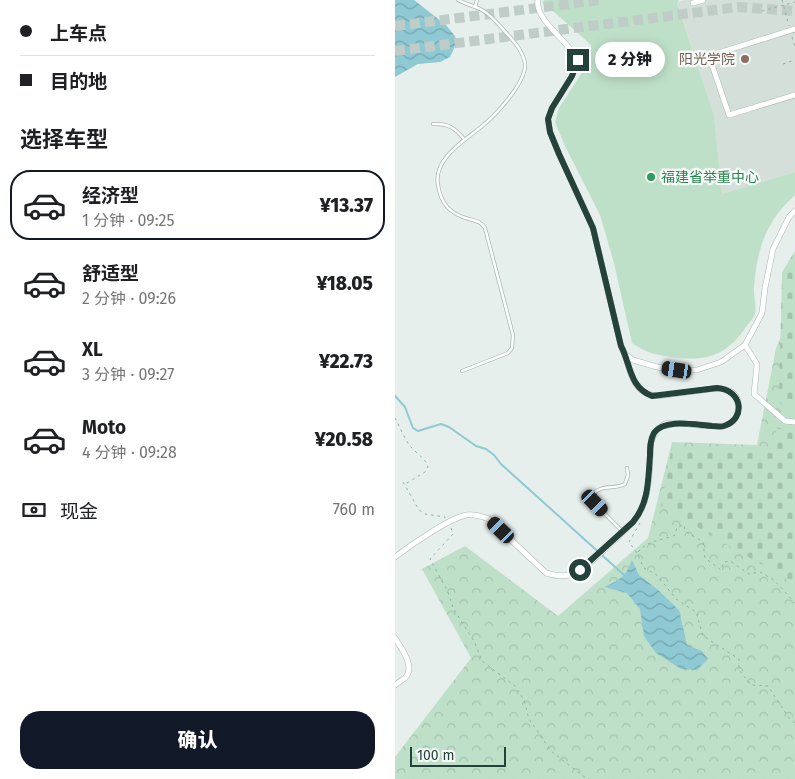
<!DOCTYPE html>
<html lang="zh">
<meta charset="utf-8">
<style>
body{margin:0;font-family:"Fira Sans","Noto Sans SC",sans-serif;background:#f6f6f6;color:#202124;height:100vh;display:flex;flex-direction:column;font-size:19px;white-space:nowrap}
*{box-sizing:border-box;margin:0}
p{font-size:16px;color:#757577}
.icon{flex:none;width:28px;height:28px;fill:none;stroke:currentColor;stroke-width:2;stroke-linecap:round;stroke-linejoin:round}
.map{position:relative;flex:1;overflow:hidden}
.side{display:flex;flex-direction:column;background:#fff;width:395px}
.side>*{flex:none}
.banner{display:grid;align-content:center;height:110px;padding:0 20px;background:#fff}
.scale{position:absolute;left:15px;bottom:12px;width:96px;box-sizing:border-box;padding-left:5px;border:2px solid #24423a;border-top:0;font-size:14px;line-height:18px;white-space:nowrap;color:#24423a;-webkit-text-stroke:4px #f7fbf9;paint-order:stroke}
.end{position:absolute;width:22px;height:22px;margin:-11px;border:6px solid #24423a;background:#fff;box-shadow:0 0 0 2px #fff}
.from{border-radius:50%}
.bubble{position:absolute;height:35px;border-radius:18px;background:#fff;box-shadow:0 2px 12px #0003;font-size:16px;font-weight:800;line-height:35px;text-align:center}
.car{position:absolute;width:15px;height:30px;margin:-15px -8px;border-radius:6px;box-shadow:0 0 4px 1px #0007;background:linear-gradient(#222 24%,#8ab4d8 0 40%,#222 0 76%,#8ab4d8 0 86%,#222 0)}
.banner b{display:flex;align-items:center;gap:18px;height:48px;font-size:19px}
.banner b+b{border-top:1px solid #e0e0e0}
.banner i{width:12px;height:12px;background:#202124}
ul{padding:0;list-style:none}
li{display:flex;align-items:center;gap:15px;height:70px;margin:0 10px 8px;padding:0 10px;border:2px solid transparent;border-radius:20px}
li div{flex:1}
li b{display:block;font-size:19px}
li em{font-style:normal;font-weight:800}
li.on{border-color:#111827}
li>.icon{width:45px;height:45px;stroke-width:1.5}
h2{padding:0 20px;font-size:22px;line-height:60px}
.pay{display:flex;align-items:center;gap:12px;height:55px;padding:0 20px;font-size:19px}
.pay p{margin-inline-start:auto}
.button{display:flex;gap:10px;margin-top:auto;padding:10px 20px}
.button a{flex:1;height:58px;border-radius:20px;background:#111827;color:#fff;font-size:20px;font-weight:800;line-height:58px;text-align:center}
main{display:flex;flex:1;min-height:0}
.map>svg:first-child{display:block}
.built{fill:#d4dfda}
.green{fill:#bfe0c8}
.forest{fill:url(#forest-crowns)}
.cemetery{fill:url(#cemetery-stones)}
.water{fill:url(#water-waves)}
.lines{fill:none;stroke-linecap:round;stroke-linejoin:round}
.stream{stroke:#8ec9d4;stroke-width:2}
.motorway-tunnel{stroke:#bfccc8;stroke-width:10;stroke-dasharray:10 5;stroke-linecap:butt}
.service-casing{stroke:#a8b8b2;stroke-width:4}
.minor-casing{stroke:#a8b8b2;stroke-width:6}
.path{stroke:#86b3a5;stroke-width:1;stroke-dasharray:2.5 4;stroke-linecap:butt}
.service{stroke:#fff;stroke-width:2.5}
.minor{stroke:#fff;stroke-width:5}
.route{stroke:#24423a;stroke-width:6}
.education-dot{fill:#8d6e63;stroke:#f7fbf9;stroke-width:2}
.leisure-dot{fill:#2e9e5b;stroke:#f7fbf9;stroke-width:2}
.labels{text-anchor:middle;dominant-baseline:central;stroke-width:4.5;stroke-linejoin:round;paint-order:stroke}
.education-label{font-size:14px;fill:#785e54;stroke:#f7fbf9;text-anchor:end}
.leisure-label{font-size:14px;fill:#27864d;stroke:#f7fbf9;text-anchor:start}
</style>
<main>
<section class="side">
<div class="banner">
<b><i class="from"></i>上车点</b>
<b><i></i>目的地</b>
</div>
<h2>选择车型</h2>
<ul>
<li class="on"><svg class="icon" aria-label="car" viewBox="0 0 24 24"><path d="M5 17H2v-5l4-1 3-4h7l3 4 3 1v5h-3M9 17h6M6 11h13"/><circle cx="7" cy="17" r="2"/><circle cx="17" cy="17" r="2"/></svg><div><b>经济型</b><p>1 分钟 · 09:25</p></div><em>¥13.37</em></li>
<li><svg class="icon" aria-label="car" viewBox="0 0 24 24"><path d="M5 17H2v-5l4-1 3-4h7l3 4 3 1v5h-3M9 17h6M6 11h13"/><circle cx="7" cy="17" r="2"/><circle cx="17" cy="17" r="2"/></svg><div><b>舒适型</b><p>2 分钟 · 09:26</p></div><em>¥18.05</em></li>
<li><svg class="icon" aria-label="car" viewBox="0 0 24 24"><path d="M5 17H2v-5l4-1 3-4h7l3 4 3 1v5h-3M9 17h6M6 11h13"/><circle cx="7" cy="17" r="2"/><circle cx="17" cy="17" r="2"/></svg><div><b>XL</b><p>3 分钟 · 09:27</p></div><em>¥22.73</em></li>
<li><svg class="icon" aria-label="car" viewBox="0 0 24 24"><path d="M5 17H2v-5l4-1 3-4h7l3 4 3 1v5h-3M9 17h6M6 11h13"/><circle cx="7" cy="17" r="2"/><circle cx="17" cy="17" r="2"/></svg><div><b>Moto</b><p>4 分钟 · 09:28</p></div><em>¥20.58</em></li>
</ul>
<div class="pay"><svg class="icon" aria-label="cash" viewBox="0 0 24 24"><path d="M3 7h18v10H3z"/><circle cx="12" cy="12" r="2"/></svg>现金<p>760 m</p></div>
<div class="button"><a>确认</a></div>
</section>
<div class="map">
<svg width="400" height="779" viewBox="0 0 400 779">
<defs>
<pattern id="forest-crowns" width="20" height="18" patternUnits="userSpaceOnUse" patternTransform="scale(1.25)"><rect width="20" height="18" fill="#bfe0c8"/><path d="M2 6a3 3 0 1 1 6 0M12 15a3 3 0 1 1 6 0" fill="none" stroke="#a4c1ad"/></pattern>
<pattern id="cemetery-stones" width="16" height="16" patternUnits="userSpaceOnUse" patternTransform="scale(1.25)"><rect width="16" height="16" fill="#bfe0c8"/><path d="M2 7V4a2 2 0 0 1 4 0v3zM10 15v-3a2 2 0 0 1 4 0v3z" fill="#a4c1ad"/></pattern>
<pattern id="water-waves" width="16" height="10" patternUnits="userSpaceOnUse" patternTransform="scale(1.25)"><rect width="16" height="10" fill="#8ec9d4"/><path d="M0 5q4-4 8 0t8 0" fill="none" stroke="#74a5ad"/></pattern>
</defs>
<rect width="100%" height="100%" fill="#e6efeb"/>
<path class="built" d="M290,0H400V172L327,194L319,115L282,2Z"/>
<path class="green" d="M149,0H284L282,3L319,115L327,194L400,172V195C371,221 362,249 359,287C358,295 362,306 360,314C358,319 352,325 349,330C330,357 307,362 276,357C259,354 251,353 237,343L219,263L205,215L170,146L160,122L164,108L190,68L196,45L148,2Z"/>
<path class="forest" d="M400,304V779H0V757L76,658L27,569L70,546L163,616L253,538L277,442L362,445L381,348Z"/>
<path class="cemetery" d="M400,251V413L384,402L387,272Z
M382,427L400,433V584L266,506L276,452L377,453Z"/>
<path class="water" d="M0,0H19L51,25L60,36L62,42L55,57L45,62L23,64L0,77Z
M237,560L244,575L262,589L284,610L292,645L307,651L313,659L302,670L286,669L261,653L249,636L245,609L232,593L209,587C226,580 231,576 237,560Z"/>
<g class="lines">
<path class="stream" d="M0,396L10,407L18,428L23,431L46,424L54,427L81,446L91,449L99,455L106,464L229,575"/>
<path class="motorway-tunnel" d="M0,26L205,0
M0,51L344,7L400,11"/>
<defs>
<path id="service" d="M63,0C70,4 80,6 87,10C98,16 106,28 115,37C121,44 128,52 130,63C132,82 100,116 86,127C69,141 38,159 43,185C46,204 55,214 74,219C81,221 85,221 90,228L118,335L117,348L113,353L67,371
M80,7L82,0
M38,124C53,123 60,128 69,139
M228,532L199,503L198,499L200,492C210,484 219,490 230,484L233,475L232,468"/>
<path id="minor" d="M143,0C139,19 174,42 183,60L177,76L157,108L153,119L155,132L164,154L198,228L226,346L230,354L238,360L262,367L282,370H302L326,362L350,345L367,313L370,288L378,249L394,217L400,211
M298,3L308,0
M400,29L314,56L334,115L400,95
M350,345L362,364L359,394L390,421L400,422
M0,557C16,545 53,519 71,515C79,514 86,516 94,519L151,573C158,575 166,577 174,575C192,570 224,535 238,522C257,500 254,469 256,442C259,434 262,428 270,424C287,418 341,440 343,410C344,405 343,399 340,395C336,390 329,389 323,388L263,396C239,395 235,373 230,354
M0,638C6,648 21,667 10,678C7,680 3,683 0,685"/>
</defs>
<use href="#service" class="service-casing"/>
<use href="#minor" class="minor-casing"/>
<path class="path" d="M387,0L394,26
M367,11L400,2
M397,37L400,47
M388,64L400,60
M0,418C5,427 9,438 15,446C21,453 32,460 33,467L30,472L12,483L8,482L24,510L30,514L50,517V518
M245,523L234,542L242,553L249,568L262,575L281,599L301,612L308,636L344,659V670L356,685L373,686L394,718L400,723
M56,528L58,534L35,559L53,592L58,608L80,643L87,661L120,686L129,700L134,719L156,751L188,776L194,779
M243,552C256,538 265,542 280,535L282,527L289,525L290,531L308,542L310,558L326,570L329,562L335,561L354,574L365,572L379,580L400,603"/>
<use href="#service" class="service"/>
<use href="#minor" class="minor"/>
</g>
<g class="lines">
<path class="route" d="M183,60L177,76L157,108L153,119L155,132L164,154L198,228L226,346C236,365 234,387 257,396L322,388C348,390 351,419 329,426C326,427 321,426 317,426C301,425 269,418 259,433C255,440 255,448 255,456C253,480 254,503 238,522L185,570"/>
</g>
<circle class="education-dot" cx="350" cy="59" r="5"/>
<circle class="leisure-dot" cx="256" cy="177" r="5"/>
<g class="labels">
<g class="education-label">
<text x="340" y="59">阳光学院</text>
</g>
<g class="leisure-label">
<text x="266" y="177">福建省举重中心</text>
</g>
</g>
</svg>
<div class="scale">100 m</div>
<i class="end from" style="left:185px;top:570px"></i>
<i class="end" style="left:183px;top:60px"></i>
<div class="bubble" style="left:200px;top:42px;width:70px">2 分钟</div>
<i class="car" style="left:282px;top:370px;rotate:279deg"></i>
<i class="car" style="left:200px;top:503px;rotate:136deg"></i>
<i class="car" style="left:106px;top:530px;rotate:314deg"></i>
</div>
</main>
